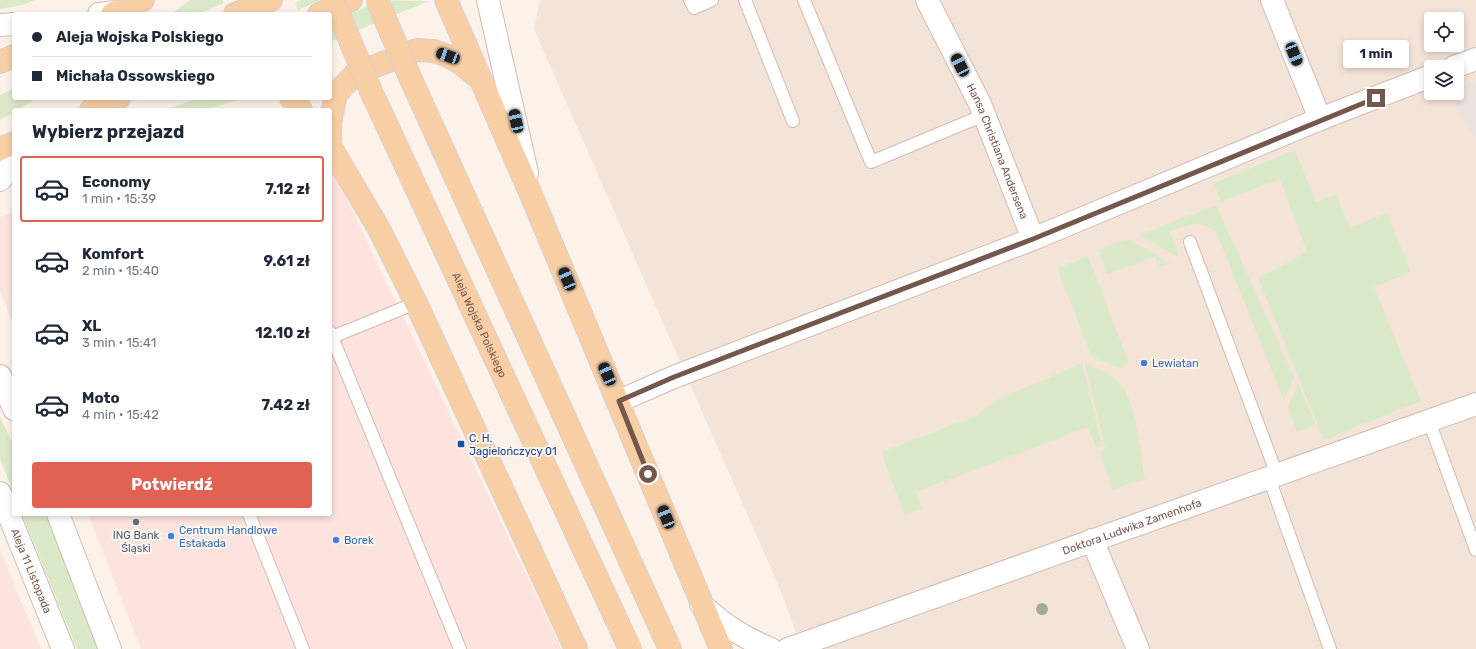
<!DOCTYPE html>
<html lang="pl">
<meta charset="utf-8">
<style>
body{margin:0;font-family:Rubik,sans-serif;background:#f6f6f7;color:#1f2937;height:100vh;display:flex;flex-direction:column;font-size:15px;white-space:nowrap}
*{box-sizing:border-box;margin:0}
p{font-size:13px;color:#747a83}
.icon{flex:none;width:22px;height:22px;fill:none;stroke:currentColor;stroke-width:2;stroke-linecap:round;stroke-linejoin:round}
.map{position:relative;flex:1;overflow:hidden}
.side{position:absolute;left:12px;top:108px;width:320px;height:408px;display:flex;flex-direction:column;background:#fff;border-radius:4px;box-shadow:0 2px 6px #0003}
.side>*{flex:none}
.hud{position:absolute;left:12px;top:12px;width:320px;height:88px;border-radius:4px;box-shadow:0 2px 6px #0003;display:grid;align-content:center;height:88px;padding:0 20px;background:#fff}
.fabs{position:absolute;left:1424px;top:12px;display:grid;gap:8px}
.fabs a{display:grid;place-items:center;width:40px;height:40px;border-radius:4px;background:#fff;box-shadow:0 2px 6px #0003;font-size:20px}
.end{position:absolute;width:18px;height:18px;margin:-9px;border:5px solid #76574d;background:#fff;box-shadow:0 0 0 2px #fff}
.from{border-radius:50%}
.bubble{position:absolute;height:28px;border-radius:4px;background:#fff;box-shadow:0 2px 6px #0003;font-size:13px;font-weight:700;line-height:28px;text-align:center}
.car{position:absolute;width:12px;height:24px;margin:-12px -6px;border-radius:5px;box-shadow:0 0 3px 1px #0007;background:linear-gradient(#222 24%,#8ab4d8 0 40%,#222 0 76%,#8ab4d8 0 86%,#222 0)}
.hud b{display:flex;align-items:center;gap:14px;height:38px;font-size:15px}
.hud b+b{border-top:1px solid #e0e1e3}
.hud i{width:10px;height:10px;background:#1f2937}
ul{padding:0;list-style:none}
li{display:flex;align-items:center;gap:12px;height:66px;margin:0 8px 6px;padding:0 12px;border:2px solid transparent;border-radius:4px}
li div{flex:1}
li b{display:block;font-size:15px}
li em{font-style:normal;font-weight:700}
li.selected{border-color:#e16153}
li>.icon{width:36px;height:36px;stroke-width:1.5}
h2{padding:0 20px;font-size:18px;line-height:48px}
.action{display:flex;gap:8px;margin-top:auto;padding:8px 20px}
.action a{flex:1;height:46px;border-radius:4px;background:#e16153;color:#fff;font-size:16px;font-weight:700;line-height:46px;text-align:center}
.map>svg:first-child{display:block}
.residential{fill:#f4e4d8;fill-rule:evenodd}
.commercial{fill:#fce3de}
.industrial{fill:#ebe3df}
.green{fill:#daeac8}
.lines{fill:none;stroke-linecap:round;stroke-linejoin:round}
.lane-casing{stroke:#d0bbb2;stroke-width:14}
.street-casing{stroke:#d0bbb2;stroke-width:24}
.secondary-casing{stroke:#d3bbaf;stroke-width:24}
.primary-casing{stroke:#d9d0cd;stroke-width:24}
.lane{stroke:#fff;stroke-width:12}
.street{stroke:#fff;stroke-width:22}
.secondary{stroke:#fff;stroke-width:22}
.primary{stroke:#f8cea5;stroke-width:22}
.primary-bridge-casing{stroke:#d9d0cd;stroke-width:24;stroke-linecap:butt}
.primary-bridge{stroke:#f8cea5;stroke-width:22}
.tree{fill:#a2ae8e}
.route{stroke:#76574d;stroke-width:5}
.shop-dot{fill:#3f7fe0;stroke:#fef7f0;stroke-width:1.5}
.transit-dot{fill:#1a4fb4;stroke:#fef7f0;stroke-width:1.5}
.service-dot{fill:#5c6f8a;stroke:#fef7f0;stroke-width:1.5}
.labels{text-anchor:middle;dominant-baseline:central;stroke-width:4;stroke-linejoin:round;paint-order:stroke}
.street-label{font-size:11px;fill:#76574d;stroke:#fef7f0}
.shop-label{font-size:11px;fill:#366cbe;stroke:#fef7f0;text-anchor:start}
.transit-label{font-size:11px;fill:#164399;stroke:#fef7f0;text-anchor:start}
.service-label{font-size:11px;fill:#4e5e75;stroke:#fef7f0}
</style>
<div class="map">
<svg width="1476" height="649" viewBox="0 0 1476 649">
<rect width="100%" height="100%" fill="#fcf2ea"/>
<path class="residential" d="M540,0H1476V649H802L780,589L534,29ZM1431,19H1457V45H1431ZM1431,67H1457V93H1431Z"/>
<path class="commercial" d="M330,171L339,183L562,649H141L88,514H330Z
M14,211V327L0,291V217Z
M0,550L41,649H0Z"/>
<path class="industrial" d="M1476,81V143L1449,93H1457V89Z"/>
<path class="green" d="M0,0H35L22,5L0,9Z
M190,0H222L224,3L199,14H171Z
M302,0H320L298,10L295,3Z
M381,0L429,1L330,42V23Z
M14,89V98H36L20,109L14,110V113L0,120V95Z
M199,98H242L207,110H165Z
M1295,150L1316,202L1336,194L1350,228L1387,213L1411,272L1374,287L1421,401L1324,440L1258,278L1307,252L1280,179L1221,202L1214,183Z
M1216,205L1294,377L1284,401L1216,232C1197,218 1190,225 1170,232L1179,257L1139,235Z
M1128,239L1171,264L1160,267L1155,257L1108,274L1098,250Z
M1088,256L1129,363L1119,368L1092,357L1057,268Z
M1082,363L1102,445L1096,448L1088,427L916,492L922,509L905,515L881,452L976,416L995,401Z
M1085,363C1097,369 1114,375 1122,386C1136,405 1141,454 1145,479L1112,490L1100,452L1105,448Z
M1298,383L1316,425L1297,432L1288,407Z
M0,417L14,446V494L0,459Z
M22,514H46L100,649H77Z"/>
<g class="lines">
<defs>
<path id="lane" d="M690,0L694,8L712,0
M745,0L793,121
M804,0L871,162L977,118
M1190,242L1277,475
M330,332L460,649
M332,337L416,303
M1429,421L1476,550
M1269,478L1330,649
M249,514L303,649"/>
<g id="street">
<path id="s1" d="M927,0L980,104L1033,239"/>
<path d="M1272,0L1320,119"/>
<path d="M1454,67L1476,59"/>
<path d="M619,401L674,377L1033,239L1320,119L1431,76"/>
<path d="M1092,540L1138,649"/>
<path d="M701,604C724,625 742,637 771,649"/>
<path id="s2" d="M788,649L1476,404"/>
</g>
<g id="secondary">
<path d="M488,0L527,173"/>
<path d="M99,14L117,12"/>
<path d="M0,25L14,24"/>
<path d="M0,180L14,162"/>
<path d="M0,376L14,409"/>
<path id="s3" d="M0,493L63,649"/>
<path d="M58,514L110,649"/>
</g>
<g id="primary">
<path d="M446,0L532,197L721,649"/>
<path d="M112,14L143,0"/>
<path d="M235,14L271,0"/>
<path d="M319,14L351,0"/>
<path d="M0,62L14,56"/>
<path d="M409,75L670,649"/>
<path id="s4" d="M371,91L630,649"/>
<path d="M291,98L301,110"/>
<path d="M91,110L119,98"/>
<path d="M330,140V123L336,94L355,74L417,50L434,51L448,56L459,62L478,77"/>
<path d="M330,146L379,229L416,303L576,649"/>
<path d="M0,149L14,143"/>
</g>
</defs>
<use href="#lane" class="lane-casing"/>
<use href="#street" class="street-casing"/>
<use href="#secondary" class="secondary-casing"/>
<use href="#primary" class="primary-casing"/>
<use href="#lane" class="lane"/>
<use href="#street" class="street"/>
<use href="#secondary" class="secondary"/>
<use href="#primary" class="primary"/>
<defs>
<path id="primary-bridge" d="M333,0L371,91
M377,0L409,75"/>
</defs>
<use href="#primary-bridge" class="primary-bridge-casing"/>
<use href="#primary-bridge" class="primary-bridge"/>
</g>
<circle class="tree" cx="1042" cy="609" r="6"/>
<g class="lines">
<path class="route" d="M648,474L619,401L674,377L1033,239L1376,98"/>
</g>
<g class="shop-dot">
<circle cx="1144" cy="363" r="4"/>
<circle cx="171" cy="536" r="4"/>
<circle cx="336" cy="540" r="4"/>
</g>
<rect class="transit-dot" x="457" y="440" width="8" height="8" rx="2"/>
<circle class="service-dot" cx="136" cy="522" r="4"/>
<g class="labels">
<g class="street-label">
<text stroke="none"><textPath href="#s1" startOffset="167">Hansa Christiana Andersena</textPath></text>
<text stroke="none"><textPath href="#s4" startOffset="258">Aleja Wojska Polskiego</textPath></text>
<text stroke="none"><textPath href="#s2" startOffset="365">Doktora Ludwika Zamenhofa</textPath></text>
<text stroke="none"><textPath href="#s3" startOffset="84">Aleja 11 Listopada</textPath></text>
</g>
<g class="shop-label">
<text x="1152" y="363">Lewiatan</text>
<text x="179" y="530">Centrum Handlowe<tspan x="179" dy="13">Estakada</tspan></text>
<text x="344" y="540">Borek</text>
</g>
<g class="transit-label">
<text x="469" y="438">C. H.<tspan x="469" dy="13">Jagielończycy 01</tspan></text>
</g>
<g class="service-label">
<text x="136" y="535">ING Bank<tspan x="136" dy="13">Śląski</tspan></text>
</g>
</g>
</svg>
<div class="fabs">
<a><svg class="icon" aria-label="locate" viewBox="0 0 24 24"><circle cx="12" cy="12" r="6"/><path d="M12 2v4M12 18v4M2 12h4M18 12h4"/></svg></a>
<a><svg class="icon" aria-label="layers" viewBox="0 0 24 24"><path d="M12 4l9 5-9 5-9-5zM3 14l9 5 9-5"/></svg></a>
</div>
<i class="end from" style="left:648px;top:474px"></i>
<i class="end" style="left:1376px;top:98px"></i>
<div class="bubble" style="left:1343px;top:40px;width:66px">1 min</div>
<i class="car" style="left:1294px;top:54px;rotate:158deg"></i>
<i class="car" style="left:448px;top:56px;rotate:290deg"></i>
<i class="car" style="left:960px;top:65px;rotate:333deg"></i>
<i class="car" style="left:516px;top:121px;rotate:348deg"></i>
<i class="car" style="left:567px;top:279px;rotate:337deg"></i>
<i class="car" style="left:607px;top:374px;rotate:336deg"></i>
<i class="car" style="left:666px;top:517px;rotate:338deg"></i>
<div class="hud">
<b><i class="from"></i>Aleja Wojska Polskiego</b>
<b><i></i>Michała Ossowskiego</b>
</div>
<section class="side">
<h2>Wybierz przejazd</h2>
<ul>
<li class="selected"><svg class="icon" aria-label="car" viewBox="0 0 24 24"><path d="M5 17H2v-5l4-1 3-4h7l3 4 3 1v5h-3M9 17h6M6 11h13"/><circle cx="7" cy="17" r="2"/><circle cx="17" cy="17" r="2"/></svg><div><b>Economy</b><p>1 min · 15:39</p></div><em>7.12 zł</em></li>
<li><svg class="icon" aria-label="car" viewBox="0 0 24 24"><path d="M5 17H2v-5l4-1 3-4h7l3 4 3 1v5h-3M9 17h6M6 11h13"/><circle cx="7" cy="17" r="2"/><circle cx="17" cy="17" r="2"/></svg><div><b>Komfort</b><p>2 min · 15:40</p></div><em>9.61 zł</em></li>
<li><svg class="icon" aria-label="car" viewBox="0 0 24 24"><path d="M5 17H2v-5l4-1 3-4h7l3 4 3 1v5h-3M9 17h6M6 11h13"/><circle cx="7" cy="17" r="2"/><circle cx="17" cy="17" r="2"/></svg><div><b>XL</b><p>3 min · 15:41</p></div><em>12.10 zł</em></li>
<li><svg class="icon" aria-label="car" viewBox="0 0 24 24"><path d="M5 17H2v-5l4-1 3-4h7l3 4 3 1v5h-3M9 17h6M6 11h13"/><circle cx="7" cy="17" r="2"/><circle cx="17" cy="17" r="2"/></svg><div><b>Moto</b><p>4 min · 15:42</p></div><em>7.42 zł</em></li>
</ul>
<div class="action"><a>Potwierdź</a></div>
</section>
</div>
